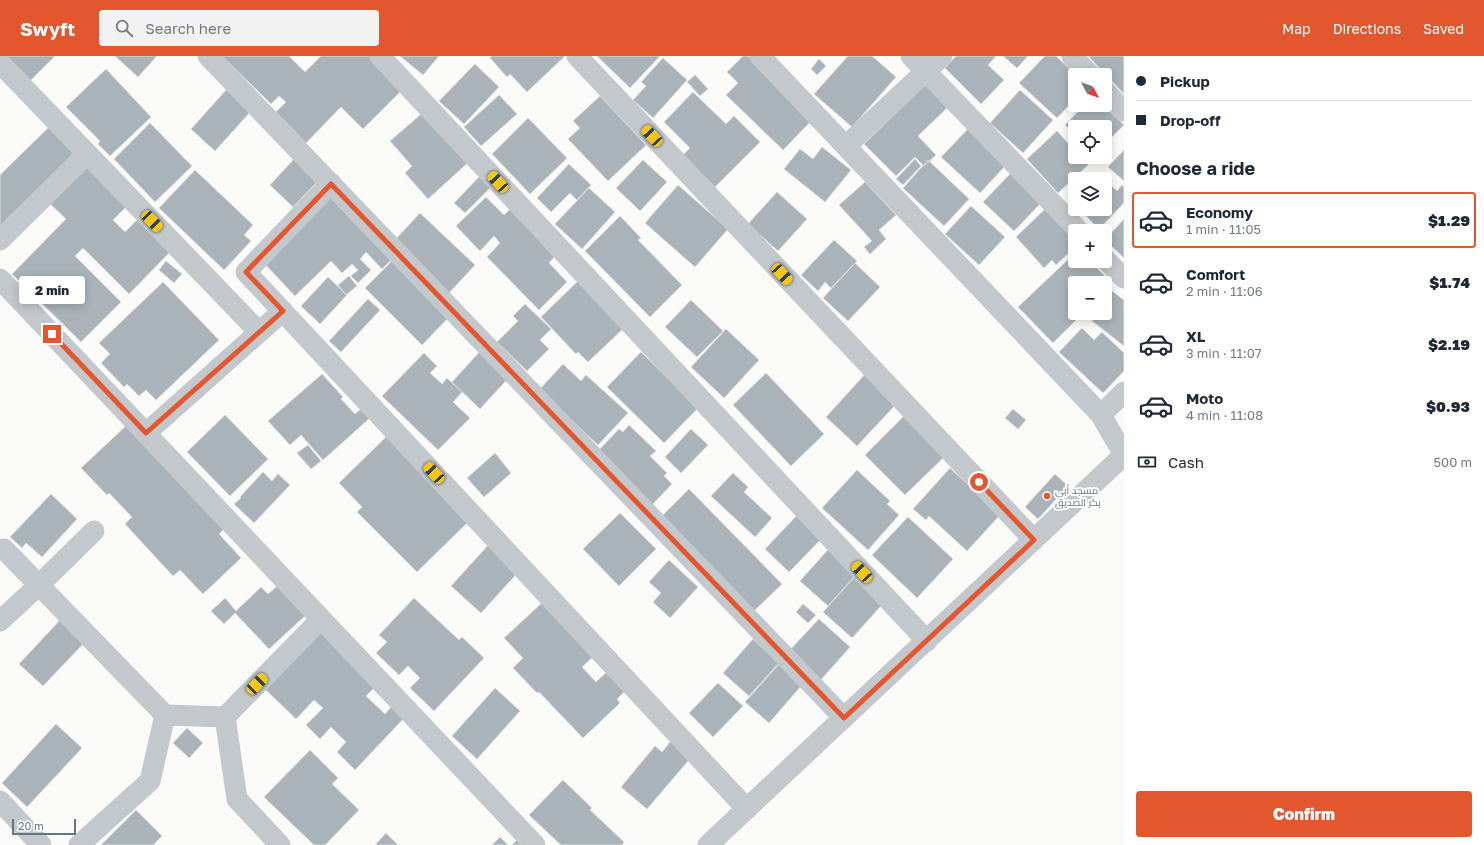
<!DOCTYPE html>
<meta charset="utf-8">
<style>
body{margin:0;font-family:"Golos Text",Cairo,sans-serif;background:#f2f2f3;color:#1f2937;height:100vh;display:flex;flex-direction:column;font-size:15px;white-space:nowrap}
*{box-sizing:border-box;margin:0}
p{font-size:13px;color:#747a83}
.icon{flex:none;width:22px;height:22px;fill:none;stroke:currentColor;stroke-width:2;stroke-linecap:round;stroke-linejoin:round}
.map{position:relative;flex:1;overflow:hidden}
.panel{display:flex;flex-direction:column;background:#fff;width:360px}
.panel>*{flex:none}
.banner{display:grid;align-content:center;height:88px;padding:0 12px;background:#fff}
.needle{width:26px;rotate:131deg}
.fabs{position:absolute;left:1068px;top:12px;display:grid;gap:8px}
.fabs a{display:grid;place-items:center;width:44px;height:44px;border-radius:4px;background:#fff;box-shadow:0 2px 10px #0003;font-size:20px}
.scale{position:absolute;left:12px;bottom:10px;width:64px;box-sizing:border-box;padding-left:4px;border:2px solid #657683;border-top:0;font-size:11px;line-height:14px;white-space:nowrap;color:#657683;-webkit-text-stroke:3px #fff;paint-order:stroke}
.end{position:absolute;width:18px;height:18px;margin:-9px;border:5px solid #e4572e;background:#fff;box-shadow:0 0 0 2px #fff}
.from{border-radius:50%}
.bubble{position:absolute;height:28px;border-radius:4px;background:#fff;box-shadow:0 2px 10px #0003;font-size:13px;font-weight:800;line-height:28px;text-align:center}
.car{position:absolute;width:12px;height:24px;margin:-12px -6px;border-radius:5px;box-shadow:0 0 3px 1px #0007;background:linear-gradient(#f5c518 24%,#345 0 40%,#f5c518 0 76%,#345 0 86%,#f5c518 0)}
.banner b{display:flex;align-items:center;gap:14px;height:38px;font-size:15px}
.banner b+b{border-top:1px solid #e0e1e3}
.banner i{width:10px;height:10px;background:#1f2937}
ul{padding:0;list-style:none}
li{display:flex;align-items:center;gap:12px;height:56px;margin:0 8px 6px;padding:0 4px;border:2px solid transparent;border-radius:4px}
li div{flex:1}
li b{display:block;font-size:15px}
li em{font-style:normal;font-weight:800}
li.current{border-color:#e4572e}
li>.icon{width:36px;height:36px;stroke-width:1.5}
h2{padding:0 12px;font-size:18px;line-height:48px}
.pay{display:flex;align-items:center;gap:10px;height:44px;padding:0 12px;font-size:15px}
.pay p{margin-inline-start:auto}
.primary-button{display:flex;gap:8px;margin-top:auto;padding:8px 12px}
.primary-button a{flex:1;height:46px;border-radius:4px;background:#e4572e;color:#fff;font-size:16px;font-weight:800;line-height:46px;text-align:center}
header{display:flex;align-items:center;gap:24px;box-sizing:border-box;height:56px;padding:0 20px;background:#e4572e;color:#fff}
header strong{font-size:19px}
nav{display:flex;gap:22px;margin-inline-start:auto;font-size:14px}
.search{width:280px;height:36px;background:#f2f2f3;display:flex;align-items:center;gap:10px;box-sizing:border-box;padding:0 14px;border-radius:4px;color:#747a83;font-size:15px}
main{display:flex;flex:1;min-height:0}
.map>svg:first-child{display:block}
.building{fill:#aab3b9;stroke:#dcdcda}
.lines{fill:none;stroke-linecap:round;stroke-linejoin:round}
.minor{stroke:#c3c8cc;stroke-width:21}
.route{stroke:#e4572e;stroke-width:5}
.poi-dot{fill:#e4572e;stroke:#fff;stroke-width:1.5}
.labels{text-anchor:middle;dominant-baseline:central;stroke-width:4;stroke-linejoin:round;paint-order:stroke}
.poi-label{font-size:10px;fill:#657683;stroke:#fff;text-anchor:start}
</style>
<header>
<strong>Swyft</strong>
<div class="search"><svg class="icon" aria-label="search" viewBox="0 0 24 24"><circle cx="10" cy="10" r="6"/><path d="M15 15l6 6"/></svg>Search here</div>
<nav><a>Map</a><a>Directions</a><a>Saved</a></nav>
</header>
<main>
<div class="map">
<svg width="1124" height="789" viewBox="0 0 1124 789">
<rect width="100%" height="100%" fill="#fafaf8"/>
<path class="building" d="M7,0H55L30,25Z
M115,0H157L138,21Z
M222,0H289L305,16L321,0H375L401,35L363,73L341,51L306,87L276,56L286,46L279,40L271,48Z
M400,0H439L423,19Z
M492,0H565L527,36L510,18L507,21L490,2Z
M597,0H660L630,32Z
M743,0H748L813,63L783,94L726,39L738,27L727,16Z
M848,0H872L896,21L852,71L814,38Z
M956,0H996L988,9L1004,24L981,48L945,12Z
M1003,0H1028L1017,12Z
M1045,0H1056L1076,19H1075V43L1057,62L1019,27Z
M1088,0H1124V38Z
M663,2L687,24L653,62L633,44L646,30L641,26Z
M819,3L826,10L817,19L811,13Z
M475,8L499,31L464,68L439,45Z
M106,13L151,61L110,100L98,88L100,85L66,51Z
M695,19L708,33L700,40L687,26Z
M927,27L949,50L918,80L936,99L924,110L915,101L896,120L864,88Z
M227,33L251,55L215,95L191,73Z
M1020,34L1053,64L1023,97L990,67Z
M693,36L726,68L734,60L760,86L715,131L683,99L690,92L664,66Z
M499,39L517,58L481,90L464,71Z
M600,40L646,89L608,125L568,83L580,72L573,65Z
M1084,49H1103L1124,69L1105,88V71H1075V78L1065,69Z
M427,53L472,103L428,143L405,117L412,110L390,85Z
M528,62L567,102L530,138L492,98Z
M150,67L192,110L155,146L114,103Z
M52,68L78,95L0,170V119Z
M968,73L1006,109L980,137L941,101Z
M1057,75L1075,95V101H1081L1088,109L1058,137L1027,103Z
M822,91L851,114L825,146L784,113L800,93L813,103Z
M1124,94V125L1108,111Z
M295,102L319,124L293,151L270,129Z
M915,103L921,110L903,129L896,123Z
M643,104L667,126L640,155L616,132Z
M928,104L969,143L944,170L903,132Z
M87,106L129,148L113,164L125,176L138,163L171,195L129,238L83,192L75,200L121,246L81,286L12,218L66,163L41,139Z
M569,108L591,129L577,144L570,137L551,156L537,142Z
M195,114L253,169L244,179L251,185L224,214L159,152Z
M1097,116L1104,123H1090Z
M1011,117L1042,146L1014,175L983,146Z
M479,121L490,132L465,157L454,147Z
M1105,124L1117,135L1122,129L1124,131V147L1099,173L1079,153H1105Z
M865,126L896,159L879,174L886,183L870,198L864,191L872,185L839,149Z
M678,129L728,173L695,211L645,167Z
M589,132L615,156L582,193L555,168Z
M337,135L395,200L382,213L366,196L360,203L371,214L358,227L351,220L358,214L352,208L342,217L331,205L295,240L263,206Z
M777,136L807,163L778,195L748,168Z
M1075,139V149L1070,144Z
M486,141L504,159L510,153L555,200L549,207L567,226L539,254L487,201L500,187L494,180L480,195L456,170Z
M971,150L1005,181L979,209L945,178Z
M1046,152L1075,183V191L1056,209L1052,204L1044,212L1016,181Z
M420,157L475,209L449,237L394,185Z
M620,160L641,182L638,184L682,229L650,261L585,195Z
M1124,163V202L1105,184Z
M834,184L857,205L831,232L825,226L818,235L801,219Z
M1075,197V205H1090L1108,223L1104,227H1075V257H1083L1053,287L1018,251Z
M396,201L453,257L422,289L365,232Z
M166,205L182,218L174,227L159,214Z
M855,207L880,231L848,265L823,242Z
M349,220L357,230L346,239L338,229Z
M328,221L347,239L320,268L301,250Z
M580,223L626,270L588,306L578,296L576,298L541,261Z
M163,226L219,284L156,344L146,334L139,340L127,328L124,331L101,307L110,298L99,287Z
M1112,235L1124,244V290L1092,265L1098,257H1105V243Z
M368,243L380,254L341,296L329,285Z
M691,244L723,275L697,301L665,271Z
M525,248L551,273L540,284L549,293L527,315L497,286L518,265L513,260Z
M1082,272L1094,284L1102,276L1124,297V315L1103,337L1059,296Z
M726,273L759,304L724,342L691,311Z
M484,291L513,317L480,353L452,326Z
M641,296L698,352L664,387L607,331Z
M424,297L437,310L430,317L442,328L447,322L462,336L453,346L470,362L438,394L382,340Z
M563,308L581,325L586,319L628,357L598,389L539,334Z
M867,316L899,345L857,390L826,361Z
M766,317L824,378L791,410L733,349Z
M322,318L343,341L341,343L355,358L362,352L371,361L323,404L301,379L290,389L268,365Z
M1013,353L1026,364L1018,373L1005,362Z
M906,358L946,399L905,439L865,399Z
M225,359L268,403L230,440L187,396Z
M128,368L226,471L219,478L241,502L203,538L180,514L173,520L125,468L132,461L109,437L107,439L81,412Z
M629,369L656,395L650,400L667,417L664,420L672,428L650,451L595,398L619,373L623,376Z
M691,373L708,389L681,417L665,401Z
M390,377L471,463L417,516L357,456L362,451L339,427Z
M308,389L321,405L311,413L297,397Z
M495,397L511,417L484,441L467,422Z
M950,412L1000,459L967,495L929,460L926,464L913,453Z
M857,414L890,445L887,448L899,459L868,494L822,452Z
M263,416L272,425L278,418L290,429L254,467L234,448L241,442L240,441Z
M733,417L748,431L744,436L772,462L755,481L711,440Z
M1055,418L1068,430L1038,463L1025,451Z
M689,433L782,528L752,557L659,463Z
M51,438L77,463L42,501L26,487L22,492L10,481Z
M803,453L828,476L789,516L765,493Z
M620,457L656,493L619,530L583,493Z
M908,461L953,503L917,542L872,499Z
M491,486L521,513L481,557L451,530Z
M833,488L861,513L828,550L800,525Z
M669,504L698,531L670,562L653,546L661,537L649,526Z
M859,516L888,542L852,582L823,556Z
M280,528L307,558L269,593L235,557L224,568L211,555L225,542L236,555L261,531L268,538Z
M414,542L459,584L462,581L484,602L434,655L410,632L420,622L408,610L399,619L376,597L387,586L379,579Z
M544,545L595,599L582,611L596,626L609,614L627,633L617,643L620,647L583,682L539,636L537,637L513,612L523,602L504,582Z
M803,548L816,559L808,567L796,556Z
M61,563L85,586L43,630L19,608Z
M819,563L850,591L819,626L787,597Z
M323,572L379,627L366,640L385,658L393,649L405,661L355,714L337,696L346,686L331,671L320,683L306,669L323,652L314,644L296,663L265,633Z
M753,583L779,607L749,640L723,617Z
M779,608L802,629L769,667L745,646Z
M718,627L743,650L713,681L689,657Z
M495,632L520,655L477,703L452,680Z
M56,668L82,692L27,751L2,727Z
M187,672L203,687L189,702L173,687Z
M670,686L694,698L647,753L621,731L655,690L662,696Z
M310,694L338,722L332,728L359,754L325,789H314L264,741Z
M563,724L592,752L590,754L624,786L622,789H561L529,759Z
M136,754L162,780L153,789H101Z
M386,777L398,789H375Z
M500,781L508,789H492Z
M517,784L521,789H512Z"/>
<g class="lines">
<path class="minor" d="M208,0L844,662
M380,0L927,585
M577,0L1034,484
M911,0L1079,175
M1072,0L1090,19
M0,7L259,276
M1105,35L1124,55
M846,90L942,0
M331,127L246,216L747,753
M0,184L87,98
M1105,203L1124,222
M0,223L535,789
M1101,359L1124,336
M146,377L283,255
M4,493L165,659
M0,565L39,529L94,475
M225,661L237,743L280,789
M0,745L41,789
M79,789L150,725L165,659L225,661L321,563
M708,789L1124,399L1101,359L760,0"/>
</g>
<g class="lines">
<path class="route" d="M52,278L146,377L283,255L246,216L331,128L844,662L1034,484L979,426"/>
</g>
<circle class="poi-dot" cx="1047" cy="440" r="4"/>
<g class="labels">
<g class="poi-label">
<text x="1055" y="434">مسجد أبي<tspan x="1055" dy="12">بكر الصديق</tspan></text>
</g>
</g>
</svg>
<div class="fabs">
<a><svg class="needle" viewBox="-14 -14 28 28"><path d="M0-13l5 13h-10z" fill="#e53935"/><path d="M0 13l5-13h-10z" fill="#747a83"/></svg></a>
<a><svg class="icon" aria-label="locate" viewBox="0 0 24 24"><circle cx="12" cy="12" r="6"/><path d="M12 2v4M12 18v4M2 12h4M18 12h4"/></svg></a>
<a><svg class="icon" aria-label="layers" viewBox="0 0 24 24"><path d="M12 4l9 5-9 5-9-5zM3 14l9 5 9-5"/></svg></a>
<a>+</a>
<a>−</a>
</div>
<div class="scale">20 m</div>
<i class="end from" style="left:979px;top:426px"></i>
<i class="end" style="left:52px;top:278px"></i>
<div class="bubble" style="left:19px;top:220px;width:66px">2 min</div>
<i class="car" style="left:652px;top:80px;rotate:317deg"></i>
<i class="car" style="left:498px;top:126px;rotate:317deg"></i>
<i class="car" style="left:152px;top:165px;rotate:136deg"></i>
<i class="car" style="left:782px;top:218px;rotate:137deg"></i>
<i class="car" style="left:434px;top:417px;rotate:317deg"></i>
<i class="car" style="left:862px;top:516px;rotate:317deg"></i>
<i class="car" style="left:257px;top:628px;rotate:44deg"></i>
</div>
<section class="panel">
<div class="banner">
<b><i class="from"></i>Pickup</b>
<b><i></i>Drop-off</b>
</div>
<h2>Choose a ride</h2>
<ul>
<li class="current"><svg class="icon" aria-label="car" viewBox="0 0 24 24"><path d="M5 17H2v-5l4-1 3-4h7l3 4 3 1v5h-3M9 17h6M6 11h13"/><circle cx="7" cy="17" r="2"/><circle cx="17" cy="17" r="2"/></svg><div><b>Economy</b><p>1 min · 11:05</p></div><em>$1.29</em></li>
<li><svg class="icon" aria-label="car" viewBox="0 0 24 24"><path d="M5 17H2v-5l4-1 3-4h7l3 4 3 1v5h-3M9 17h6M6 11h13"/><circle cx="7" cy="17" r="2"/><circle cx="17" cy="17" r="2"/></svg><div><b>Comfort</b><p>2 min · 11:06</p></div><em>$1.74</em></li>
<li><svg class="icon" aria-label="car" viewBox="0 0 24 24"><path d="M5 17H2v-5l4-1 3-4h7l3 4 3 1v5h-3M9 17h6M6 11h13"/><circle cx="7" cy="17" r="2"/><circle cx="17" cy="17" r="2"/></svg><div><b>XL</b><p>3 min · 11:07</p></div><em>$2.19</em></li>
<li><svg class="icon" aria-label="car" viewBox="0 0 24 24"><path d="M5 17H2v-5l4-1 3-4h7l3 4 3 1v5h-3M9 17h6M6 11h13"/><circle cx="7" cy="17" r="2"/><circle cx="17" cy="17" r="2"/></svg><div><b>Moto</b><p>4 min · 11:08</p></div><em>$0.93</em></li>
</ul>
<div class="pay"><svg class="icon" aria-label="cash" viewBox="0 0 24 24"><path d="M3 7h18v10H3z"/><circle cx="12" cy="12" r="2"/></svg>Cash<p>500 m</p></div>
<div class="primary-button"><a>Confirm</a></div>
</section>
</main>
